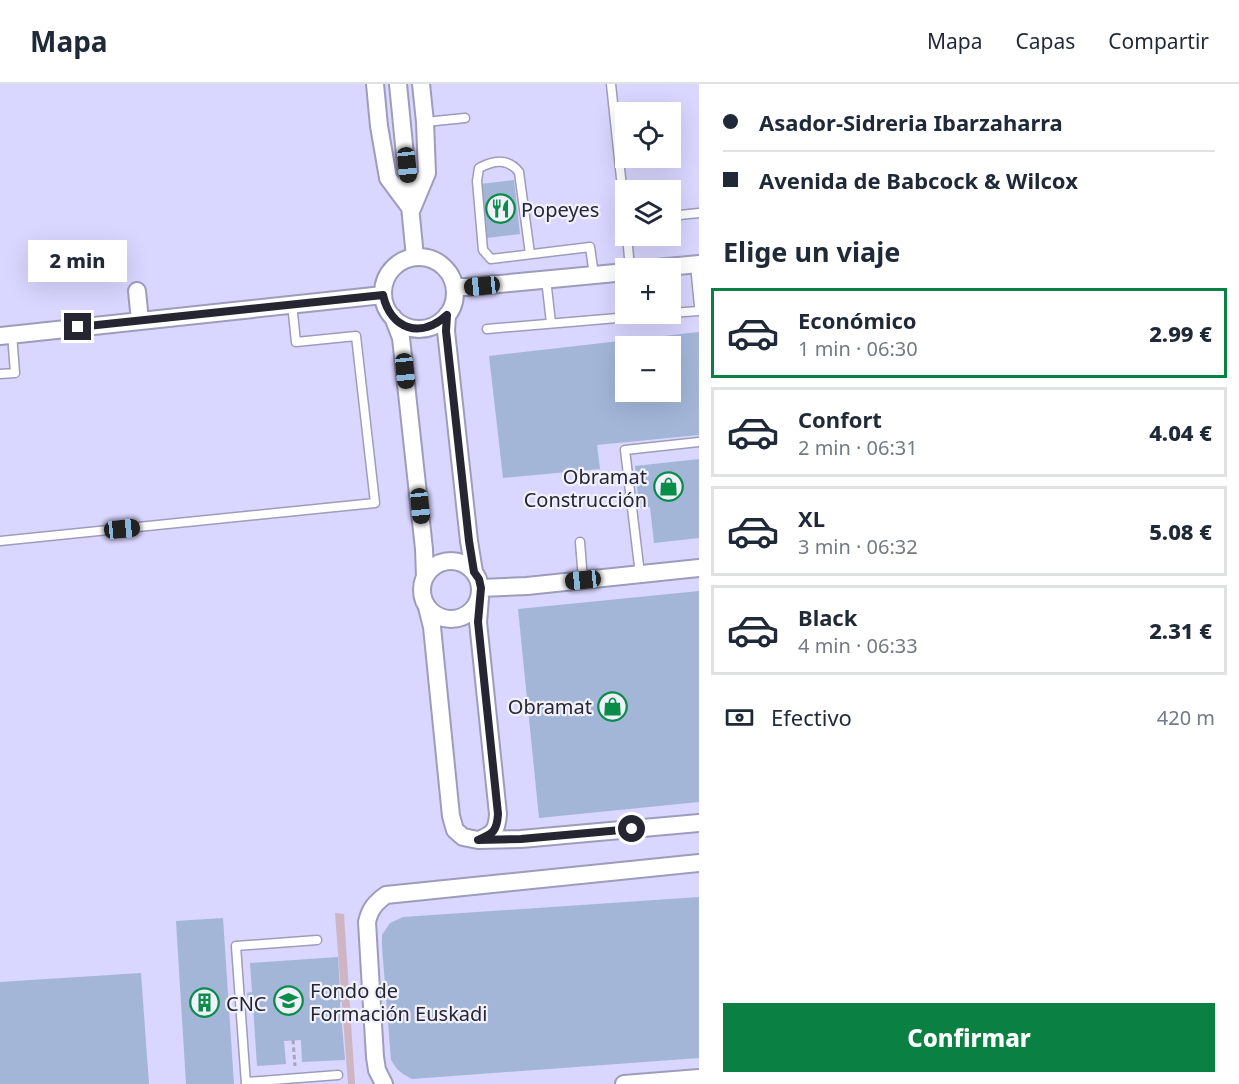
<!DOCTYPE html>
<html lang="es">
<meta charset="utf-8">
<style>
body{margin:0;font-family:"Noto Sans",sans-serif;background:#f2f2f3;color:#1f2937;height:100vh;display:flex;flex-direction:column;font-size:22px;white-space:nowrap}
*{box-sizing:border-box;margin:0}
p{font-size:20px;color:#747a83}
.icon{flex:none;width:33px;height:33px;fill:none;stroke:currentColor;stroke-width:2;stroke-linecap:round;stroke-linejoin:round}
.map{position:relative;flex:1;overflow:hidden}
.sheet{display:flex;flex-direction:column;background:#fff;width:540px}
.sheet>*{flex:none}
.guide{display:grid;align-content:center;height:132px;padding:0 24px;background:#fff}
.controls{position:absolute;left:615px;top:18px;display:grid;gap:12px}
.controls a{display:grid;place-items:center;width:66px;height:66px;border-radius:0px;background:#fff;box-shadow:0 6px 24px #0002;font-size:30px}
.end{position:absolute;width:27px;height:27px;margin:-14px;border:8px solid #262532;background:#fff;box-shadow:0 0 0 3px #fff}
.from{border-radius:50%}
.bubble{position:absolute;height:42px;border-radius:0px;background:#fff;box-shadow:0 6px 24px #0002;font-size:20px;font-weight:800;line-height:42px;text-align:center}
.car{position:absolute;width:18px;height:36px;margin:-18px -9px;border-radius:8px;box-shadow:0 0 4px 2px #0007;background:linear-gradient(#222 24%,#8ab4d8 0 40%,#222 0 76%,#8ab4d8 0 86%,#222 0)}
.guide b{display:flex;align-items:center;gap:21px;height:57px;font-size:22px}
.guide b+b{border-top:2px solid #e0e1e3}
.guide i{width:15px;height:15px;background:#1f2937}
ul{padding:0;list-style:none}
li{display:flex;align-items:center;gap:18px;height:90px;margin:0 12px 9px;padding:0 12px;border:3px solid #e0e1e3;border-radius:0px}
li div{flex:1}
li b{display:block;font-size:22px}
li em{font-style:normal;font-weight:800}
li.on{border-color:#0b8043}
li>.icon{width:54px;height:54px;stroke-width:1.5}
h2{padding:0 24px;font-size:27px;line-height:72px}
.pay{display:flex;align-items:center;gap:15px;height:66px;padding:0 24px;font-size:22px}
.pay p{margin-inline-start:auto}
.primary-button{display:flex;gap:12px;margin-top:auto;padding:12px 24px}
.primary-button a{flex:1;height:69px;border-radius:0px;background:#0b8043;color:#fff;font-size:24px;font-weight:800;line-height:69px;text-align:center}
header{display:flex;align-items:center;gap:36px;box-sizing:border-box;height:84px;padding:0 30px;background:#fff;border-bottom:2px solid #e0e1e3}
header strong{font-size:28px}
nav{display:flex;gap:33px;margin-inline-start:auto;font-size:21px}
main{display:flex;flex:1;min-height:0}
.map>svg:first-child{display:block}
.built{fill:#d9d6ff;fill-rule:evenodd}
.green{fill:#ceb5c3}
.building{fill:#a3b6d8;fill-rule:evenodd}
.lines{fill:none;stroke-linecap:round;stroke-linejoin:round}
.service-casing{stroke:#9e9cbb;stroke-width:11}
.minor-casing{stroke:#9e9cbb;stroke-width:20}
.path{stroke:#a7a6bc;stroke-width:3;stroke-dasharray:4.5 3;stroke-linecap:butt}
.service{stroke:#fff;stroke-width:8}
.minor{stroke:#fff;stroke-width:16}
.route{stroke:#262532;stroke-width:8}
.labels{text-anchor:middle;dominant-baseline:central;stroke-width:4.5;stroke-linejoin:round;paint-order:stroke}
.poi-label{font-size:20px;fill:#262532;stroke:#f1f1fe;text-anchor:start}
</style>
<header>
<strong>Mapa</strong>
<nav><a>Mapa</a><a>Capas</a><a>Compartir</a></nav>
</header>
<main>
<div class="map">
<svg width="699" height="1000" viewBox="0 0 699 1000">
<rect width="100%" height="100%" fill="#e3e2fd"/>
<path class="built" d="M0,0H699V1000H0ZM626,28H670V74H626ZM626,106H670V152H626ZM626,184H670V230H626ZM626,262H670V308H626Z"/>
<path class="green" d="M335,829L344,830L355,1000H348Z"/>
<path class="building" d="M514,96L520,150L486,154L480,100Z
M699,248V351L597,361L600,385L503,394L489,272ZM626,262H670V308H626Z
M699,375V454L654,459L650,423L639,424L635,382Z
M699,507V718L539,734L518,525Z
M699,813V974L412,995L403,990L397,985L391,976L382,863V851L390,839L403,833Z
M223,834L234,1000H186L176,837Z
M338,873L340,906L346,908L347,915L340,918L345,976L302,978L301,956L284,957L286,980L257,982L253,922H249L247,909L252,908L250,879Z
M141,889L149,1000H0V898Z"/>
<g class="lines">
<defs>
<path id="service" d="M611,0L626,141
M425,38L465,34
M670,132L699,129
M627,152L630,184
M530,170L519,88C508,74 494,76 479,84L477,97L483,166L491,175C524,171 557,167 590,163L594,191
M695,181L699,222
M546,195L551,239
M670,229L699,227
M487,245L665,230
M0,290L15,289L12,250
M0,457L375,419L356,252L296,258L292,220
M580,458L583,496
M640,490L625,366L699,358
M246,998L338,991
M246,1000L236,862L317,856"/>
<path id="minor" d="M375,0L379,42L388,94L411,125
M398,0L415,173
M412,125L427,89L425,38L421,0
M383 209a36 36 0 1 1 72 0a36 36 0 1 1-72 0Z
M657,184L699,180
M455,203H467L626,188
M137,207L140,237
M447,231L446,247L469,457L474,488
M393,233L401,254L424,465L425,493
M0,252L383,211
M422 506a29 29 0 1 1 58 0a29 29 0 1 1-58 0Z
M481,504L527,502L699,484
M427,523L432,543L451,732L455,746L463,753L478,756L521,755L699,739
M479,756C494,750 497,746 498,730L478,538L480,514
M384,1000L377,986L375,973L367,838C370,825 375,819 386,811L699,779
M624,1000L699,994"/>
</defs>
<use href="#service" class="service-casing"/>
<use href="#minor" class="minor-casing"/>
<path class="path" d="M293,956L295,982"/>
<use href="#service" class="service"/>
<use href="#minor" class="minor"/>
</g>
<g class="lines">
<path class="route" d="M78,243L383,211C391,246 421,255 447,231L446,247L469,457L474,488L479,495L481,504L478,538L498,730C497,747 493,750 478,756L521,755L632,745"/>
</g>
<defs>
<symbol id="restaurant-ring" viewBox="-11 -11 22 22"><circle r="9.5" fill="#f1f1fe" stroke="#0a8d49" stroke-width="1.5"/><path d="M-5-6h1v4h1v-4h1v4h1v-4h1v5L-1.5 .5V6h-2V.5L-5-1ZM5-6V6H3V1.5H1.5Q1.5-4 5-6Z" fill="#0a8d49"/></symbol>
<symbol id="shop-ring" viewBox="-11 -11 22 22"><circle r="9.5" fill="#f1f1fe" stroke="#0a8d49" stroke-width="1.5"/><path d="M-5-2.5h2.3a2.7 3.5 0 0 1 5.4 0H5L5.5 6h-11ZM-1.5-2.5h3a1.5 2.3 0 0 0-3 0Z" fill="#0a8d49"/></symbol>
<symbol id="school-ring" viewBox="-11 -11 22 22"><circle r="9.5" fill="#f1f1fe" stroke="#0a8d49" stroke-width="1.5"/><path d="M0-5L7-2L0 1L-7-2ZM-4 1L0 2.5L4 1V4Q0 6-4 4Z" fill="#0a8d49"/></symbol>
<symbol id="building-ring" viewBox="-11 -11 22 22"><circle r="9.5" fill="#f1f1fe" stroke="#0a8d49" stroke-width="1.5"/><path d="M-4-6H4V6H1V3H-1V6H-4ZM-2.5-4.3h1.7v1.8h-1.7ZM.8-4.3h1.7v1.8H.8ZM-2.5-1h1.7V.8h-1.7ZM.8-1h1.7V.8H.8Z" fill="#0a8d49"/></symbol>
</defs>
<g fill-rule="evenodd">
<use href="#restaurant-ring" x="484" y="108" width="33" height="33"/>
<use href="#shop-ring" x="652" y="386" width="33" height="33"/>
<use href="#shop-ring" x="596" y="606" width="33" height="33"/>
<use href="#school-ring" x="272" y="900" width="33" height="33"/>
<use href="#building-ring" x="188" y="902" width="33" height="33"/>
</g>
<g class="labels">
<g class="poi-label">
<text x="521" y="125">Popeyes</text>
<text x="647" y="392" text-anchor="end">Obramat<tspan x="647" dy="23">Construcción</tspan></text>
<text x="592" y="622" text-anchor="end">Obramat</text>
<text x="310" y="906">Fondo de<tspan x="310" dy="23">Formación Euskadi</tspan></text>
<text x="226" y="919">CNC</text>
</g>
</g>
</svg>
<div class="controls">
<a><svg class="icon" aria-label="locate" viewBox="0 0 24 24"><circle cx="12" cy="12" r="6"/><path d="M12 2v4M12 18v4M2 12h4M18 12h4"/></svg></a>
<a><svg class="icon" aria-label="layers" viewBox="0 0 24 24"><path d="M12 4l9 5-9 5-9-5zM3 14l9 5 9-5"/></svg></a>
<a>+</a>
<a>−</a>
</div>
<i class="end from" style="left:632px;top:745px"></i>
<i class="end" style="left:78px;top:243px"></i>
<div class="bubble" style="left:28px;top:156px;width:99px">2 min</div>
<i class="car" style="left:407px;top:81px;rotate:174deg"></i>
<i class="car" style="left:482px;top:202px;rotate:264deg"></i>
<i class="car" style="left:405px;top:287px;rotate:174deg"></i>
<i class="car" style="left:420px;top:422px;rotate:174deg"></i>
<i class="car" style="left:122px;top:445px;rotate:84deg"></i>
<i class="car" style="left:583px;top:496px;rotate:264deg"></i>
</div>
<section class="sheet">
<div class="guide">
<b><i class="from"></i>Asador-Sidreria Ibarzaharra</b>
<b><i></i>Avenida de Babcock &amp; Wilcox</b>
</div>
<h2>Elige un viaje</h2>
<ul>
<li class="on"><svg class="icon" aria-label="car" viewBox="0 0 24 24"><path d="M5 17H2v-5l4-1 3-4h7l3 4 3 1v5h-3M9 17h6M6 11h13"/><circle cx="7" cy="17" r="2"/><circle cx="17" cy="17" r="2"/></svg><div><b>Económico</b><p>1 min · 06:30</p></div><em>2.99 €</em></li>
<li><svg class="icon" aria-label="car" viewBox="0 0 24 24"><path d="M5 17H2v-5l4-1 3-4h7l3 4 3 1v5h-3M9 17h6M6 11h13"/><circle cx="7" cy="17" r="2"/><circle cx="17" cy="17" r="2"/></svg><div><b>Confort</b><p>2 min · 06:31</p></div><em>4.04 €</em></li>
<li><svg class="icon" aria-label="car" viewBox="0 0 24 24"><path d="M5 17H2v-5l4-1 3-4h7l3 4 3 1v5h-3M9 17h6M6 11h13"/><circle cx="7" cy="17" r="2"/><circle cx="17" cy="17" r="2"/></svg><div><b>XL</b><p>3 min · 06:32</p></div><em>5.08 €</em></li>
<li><svg class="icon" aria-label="car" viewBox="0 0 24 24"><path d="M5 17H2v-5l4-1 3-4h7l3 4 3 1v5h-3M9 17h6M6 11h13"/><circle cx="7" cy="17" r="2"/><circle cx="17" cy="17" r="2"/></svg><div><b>Black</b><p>4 min · 06:33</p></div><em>2.31 €</em></li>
</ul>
<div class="pay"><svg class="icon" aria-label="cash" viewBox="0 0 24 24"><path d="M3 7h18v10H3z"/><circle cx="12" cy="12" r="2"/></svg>Efectivo<p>420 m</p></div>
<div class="primary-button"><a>Confirmar</a></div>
</section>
</main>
